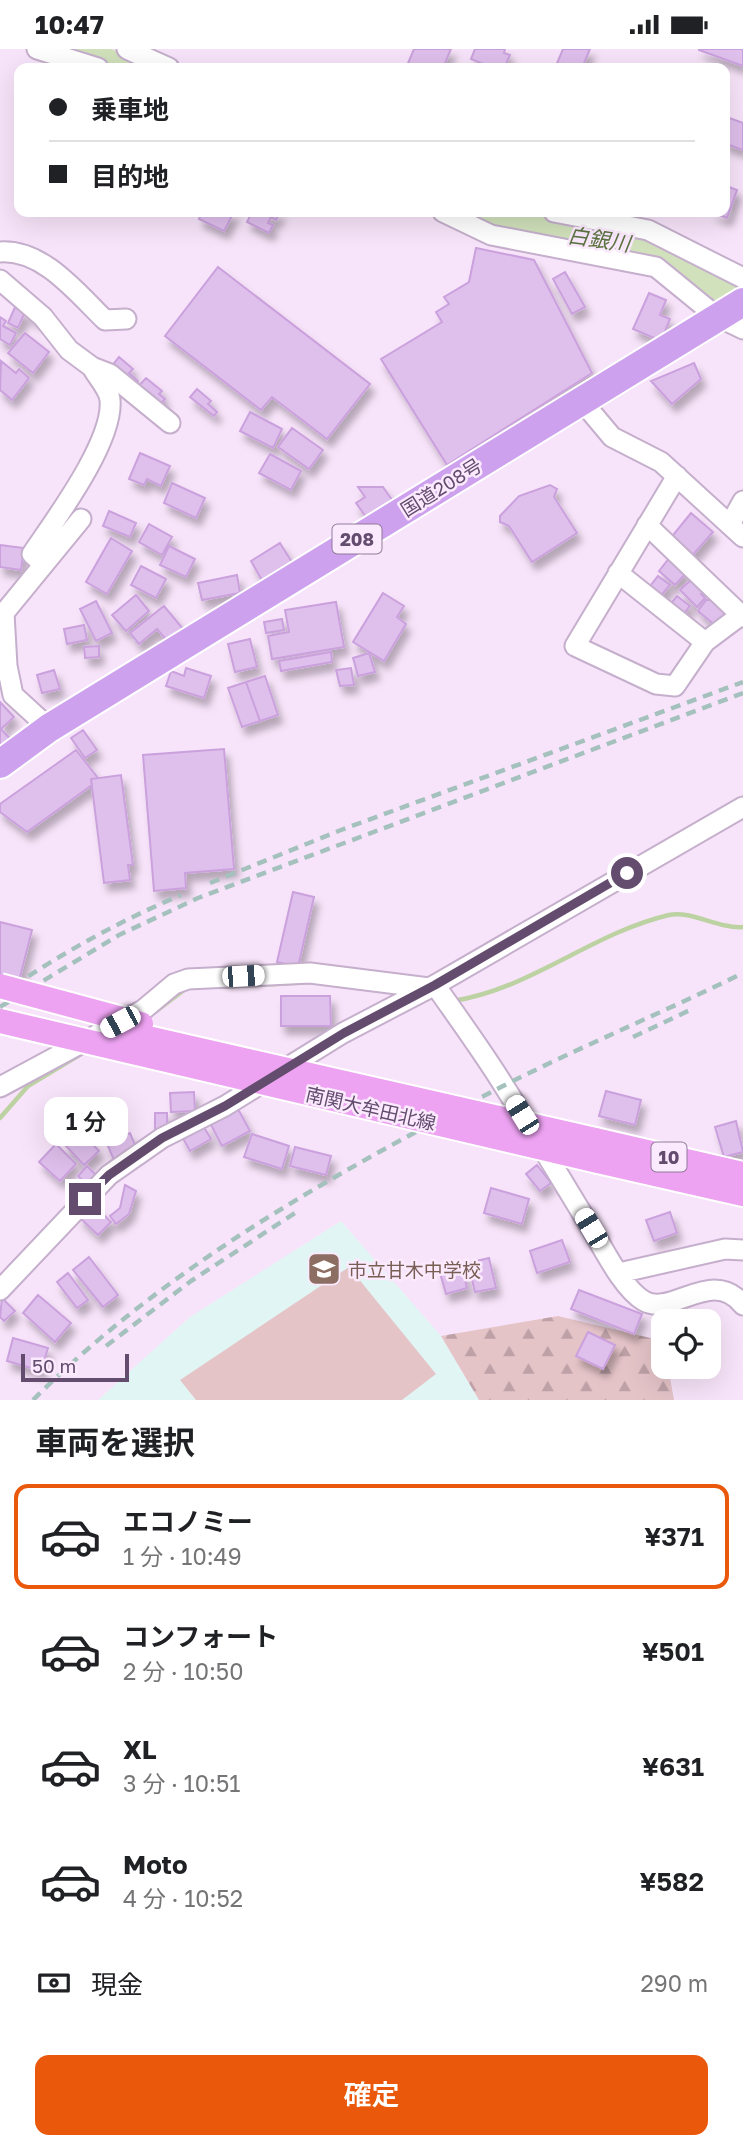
<!DOCTYPE html>
<html lang="ja">
<meta charset="utf-8">
<style>
body{margin:0;font-family:"Golos Text","Noto Sans JP",sans-serif;background:#f6f6f6;color:#202124;height:100vh;display:flex;flex-direction:column;font-size:26px;white-space:nowrap}
*{box-sizing:border-box;margin:0}
p{font-size:23px;color:#757577}
.icon{flex:none;width:38px;height:38px;fill:none;stroke:currentColor;stroke-width:2;stroke-linecap:round;stroke-linejoin:round}
.map{position:relative;height:1351px;overflow:hidden}
.drawer{display:flex;flex-direction:column;background:#fff;flex:1}
.drawer>*{flex:none}
.hud{position:absolute;left:14px;top:14px;width:716px;height:154px;border-radius:14px;box-shadow:0 7px 28px #0002;display:grid;align-content:center;height:154px;padding:0 35px;background:#fff}
.controls{position:absolute;left:651px;top:1260px;display:grid;gap:14px}
.controls a{display:grid;place-items:center;width:70px;height:70px;border-radius:14px;background:#fff;box-shadow:0 7px 28px #0002;font-size:35px}
.scale{position:absolute;left:21px;bottom:18px;width:108px;box-sizing:border-box;padding-left:7px;border:4px solid #644c6f;border-top:0;font-size:19px;line-height:24px;white-space:nowrap;color:#644c6f;-webkit-text-stroke:5px #fbeafd;paint-order:stroke}
.end{position:absolute;width:32px;height:32px;margin:-16px;border:9px solid #644c6f;background:#fff;box-shadow:0 0 0 4px #fff}
.from{border-radius:50%}
.bubble{position:absolute;height:49px;border-radius:14px;background:#fff;box-shadow:0 7px 28px #0002;font-size:23px;font-weight:600;line-height:49px;text-align:center}
.car{position:absolute;width:21px;height:42px;margin:-21px -10px;border-radius:9px;box-shadow:0 0 5px 2px #0007;background:linear-gradient(#fff 24%,#345 0 40%,#fff 0 76%,#345 0 86%,#fff 0)}
.hud b{display:flex;align-items:center;gap:24px;height:66px;font-size:26px}
.hud b+b{border-top:2px solid #e0e0e0}
.hud i{width:18px;height:18px;background:#202124}
ul{padding:0;list-style:none}
li{display:flex;align-items:center;gap:21px;height:105px;margin:0 14px 10px;padding:0 21px;border:4px solid transparent;border-radius:14px}
li div{flex:1}
li b{display:block;font-size:26px}
li em{font-style:normal;font-weight:600}
li.current{border-color:#ea580c}
li>.icon{width:63px;height:63px;stroke-width:1.5}
h2{padding:0 35px;font-size:32px;line-height:84px}
.pay{display:flex;align-items:center;gap:18px;height:77px;padding:0 35px;font-size:26px}
.pay p{margin-inline-start:auto}
.action{display:flex;gap:14px;margin-top:auto;padding:14px 35px}
.action a{flex:1;height:80px;border-radius:14px;background:#ea580c;color:#fff;font-size:28px;font-weight:600;line-height:80px;text-align:center}
.status{display:flex;justify-content:space-between;align-items:center;height:49px;padding:0 35px;background:#fff;direction:ltr}
.status svg{height:19px;fill:currentColor}
.map>svg:first-child{display:block}
.education{fill:#e1f6f4}
.forest{fill:url(#forest-firs)}
.pitch{fill:#e5c4c8}
.lines{fill:none;stroke-linecap:round;stroke-linejoin:round}
.stream{stroke:#bcd2a2;stroke-width:4.5}
.river{stroke:#d0e1bb;stroke-width:26}
.building{fill:#dfbfec;stroke:#caa1dd;stroke-width:2;filter:url(#shadow)}
.minor-casing{stroke:#c5afcc;stroke-width:23}
.major-casing{stroke:#fff;stroke-width:28}
.highway-casing{stroke:#fff;stroke-width:32}
.minor{stroke:#fff;stroke-width:19}
.major{stroke:#eda3f2;stroke-width:24}
.highway{stroke:#cda1ee;stroke-width:28}
.rail{stroke:#a4c1bd;stroke-width:4.5;stroke-dasharray:10 7;stroke-linecap:butt}
.major-bridge-casing{stroke:#fff;stroke-width:28;stroke-linecap:butt}
.major-bridge{stroke:#eda3f2;stroke-width:24}
.route{stroke:#644c6f;stroke-width:9}
.labels{text-anchor:middle;dominant-baseline:central;stroke-width:5;stroke-linejoin:round;paint-order:stroke}
.shield{fill:#fbeafd;stroke:#917b9a;stroke-width:2}
.shield-label{font-size:18px;font-weight:bold;fill:#644c6f}
.street-label{font-size:19px;fill:#644c6f;stroke:#fbeafd}
.education-label{font-size:19px;fill:#785e54;stroke:#fbeafd;text-anchor:start}
.water-label{font-size:21px;font-style:italic;fill:#5c7342;stroke:#fbeafd}
</style>
<div class="status"><b>10:47</b><svg viewBox="0 0 49 12"><path d="M0 12V9h3v3zM5 12V6h3v6zM10 12V3h3v9zM15 12V0h3v12zM26 1h20v11H26zM47 4h2v5h-2z"/></svg></div>
<div class="map">
<svg width="743" height="1351" viewBox="0 0 743 1351">
<defs>
<pattern id="forest-firs" width="22" height="20" patternUnits="userSpaceOnUse" patternTransform="scale(1.75)"><rect width="22" height="20" fill="#e5c4c8"/><path d="M5 1l3.5 6h-7zM16 11l3.5 6h-7z" fill="#bda1a7"/></pattern>
<filter id="shadow"><feDropShadow dx="4.5" dy="8" stdDeviation="3.5" flood-color="#0004"/></filter>
</defs>
<rect width="100%" height="100%" fill="#f8e4fa"/>
<path class="education" d="M341,1172L441,1287L479,1351H98L190,1268Z"/>
<path class="forest" d="M558,1267L663,1292V1318H668L674,1351H479L441,1287Z"/>
<path class="pitch" d="M349,1218L436,1325L402,1351H196L180,1331Z"/>
<g class="lines">
<path class="stream" d="M220,938L313,933
M453,952C531,940 592,884 669,866C691,861 719,880 743,878
M155,963L184,941
M0,1069L28,1037L86,1002"/>
<path class="river" d="M73,0L125,19
M486,163L521,178L643,196L743,254"/>
</g>
<path class="building" d="M414,0H451L443,19H406Z
M475,0H505L504,4L510,6L504,19H493L471,10Z
M563,0H590L582,19H555Z
M699,0H743V17L699,1Z
M724,67L743,74V101L724,94Z
M724,136L737,141L727,169L711,163H724Z
M202,163H234L224,182L199,170Z
M252,163H280L276,171L271,168L268,174L273,176L269,184L247,173Z
M476,199L534,211L592,324L447,416L381,310L442,273L436,263L449,255L444,248L469,233Z
M218,218L370,335L327,390L272,348L261,361L165,287Z
M565,223L585,258L572,265L553,230Z
M649,244L666,251L660,266L670,270L661,292L633,280Z
M15,258L40,270L38,272L24,265L18,279L8,274Z
M0,268L6,272L3,277L16,284L10,296L0,290Z
M25,284L49,303L33,324L8,304Z
M119,308L133,320L129,324L138,332L132,339L112,317Z
M1,312L16,324L19,320L29,329L12,351L0,341Z
M694,314L701,330L672,355L651,332Z
M146,329L162,342L159,345L165,350L158,358L136,340Z
M197,340L211,352L208,355L217,363L214,367L190,348Z
M250,363L282,380L273,399L240,382Z
M292,379L323,401L309,420L278,398Z
M140,404L170,417L161,437L147,430L144,436L129,430Z
M270,405L301,422L291,441L259,424Z
M172,434L205,449L196,469L164,454Z
M550,436L557,440L554,448L577,484L532,513L509,477L500,473V467L519,447Z
M358,438H383L397,458L371,475L356,454L365,448Z
M109,462L136,474L130,488L103,477Z
M691,464L713,483L691,508L669,491Z
M149,475L172,488L162,506L139,493Z
M111,489L132,502L107,545L86,533Z
M280,494L293,515L263,533L251,512Z
M0,496L24,499L21,521L0,518Z
M169,497L195,510L186,528L160,516Z
M670,508L687,523L675,536L659,522Z
M141,517L166,530L156,549L131,536Z
M237,526L240,544L202,551L198,534Z
M658,527L670,536L658,550L647,541Z
M693,529L705,541L701,545L705,549L697,558L680,541Z
M383,544L404,557L397,568L406,575L384,612L353,593Z
M136,546L149,562L126,582L112,566Z
M677,547L690,557L681,568L668,558Z
M706,551H714L729,562L716,577L698,562Z
M96,552L112,584L96,592L80,560Z
M336,553L344,598L272,610L268,587L289,583L285,561Z
M164,557L184,581L168,593L157,580L139,595L130,584Z
M282,570L284,581L266,584L264,573Z
M84,576L87,591L67,595L64,580Z
M250,590L257,618L235,623L228,595Z
M99,597V608L85,609L84,598Z
M331,603L332,613L281,622L279,612Z
M369,604L375,623L358,627L353,609Z
M186,619L211,627L204,649L166,637L171,622L184,627Z
M351,619L354,636L340,637L336,621Z
M54,621L60,640L42,644L37,626Z
M265,627L278,666L260,672L246,633Z
M246,633L260,672L242,678L228,639Z
M0,653L14,668L1,680L15,695L0,708Z
M83,681L97,701L85,709L71,689Z
M224,700L234,820L185,824L186,839L154,842L143,706Z
M76,701L98,729L91,730L92,736L27,783L0,763V755Z
M121,726L133,816H128L130,831L104,834L91,730Z
M293,843L314,848L298,918L277,913Z
M0,873L32,881L19,932L0,927Z
M281,947H330L331,977H281Z
M606,1042L641,1051L635,1076L599,1067Z
M194,1043L195,1062L171,1063L170,1044Z
M237,1058L250,1082L222,1097L209,1072Z
M155,1064H167V1080H155Z
M736,1072L743,1103L724,1108L715,1078Z
M202,1075L211,1090L190,1102L181,1086Z
M80,1082L99,1102L84,1116L65,1096Z
M130,1084L137,1101L114,1111L107,1095Z
M252,1085L289,1097L282,1120L244,1108Z
M56,1095L76,1115L60,1132L39,1113Z
M295,1098L331,1107L326,1126L290,1117Z
M537,1116L551,1134L540,1142L526,1125Z
M87,1117L97,1127L87,1136L78,1127Z
M125,1136L136,1142L129,1165L116,1175L110,1167L120,1159Z
M491,1139L529,1150L522,1175L484,1164Z
M92,1154L111,1173L98,1186L79,1168Z
M670,1163L677,1184L654,1192L646,1171Z
M562,1191L570,1213L537,1224L530,1202Z
M89,1208L118,1246L103,1258L73,1221Z
M489,1209L496,1239L475,1243L468,1214Z
M462,1218L467,1239L446,1245L440,1224Z
M68,1224L88,1251L77,1259L57,1233Z
M579,1241L642,1265L634,1285L571,1260Z
M38,1246L71,1274L55,1293L23,1264Z
M2,1249L15,1262L4,1272L0,1268Z
M588,1283L615,1296L603,1320L576,1307Z
M13,1289L48,1299L41,1322L7,1312Z"/>
<g class="lines">
<defs>
<path id="minor" d="M37,0L98,19
M127,0L169,19
M443,163L491,186L656,218L716,267L743,280
M554,163L648,181L743,229
M0,203C43,200 77,244 105,271L126,270
M0,231L43,268L69,301L92,318L110,325L170,374
M581,351L612,388L661,413L743,488
M677,427L575,597L656,635L675,637L705,593L741,566
M730,475L743,452
M647,476L743,568
M43,515L32,505C55,471 114,392 110,351C109,340 97,328 92,318
M618,524L705,593
M49,679L13,646L7,617L4,564L81,470
M435,936C458,969 483,1003 504,1037C534,1084 562,1132 591,1179C603,1199 623,1240 644,1252C672,1268 713,1217 743,1256
M0,1038L143,961L174,935L188,930L310,924L429,939
M619,1224L725,1200L743,1201
M0,1241L109,1126L162,1089L225,1057L343,984L435,936L743,758"/>
<path id="major" d="M595,1091L743,1125
M598,1112L743,1145"/>
<path id="highway" d="M0,715L49,679L743,253"/>
</defs>
<use href="#minor" class="minor-casing"/>
<use href="#major" class="major-casing"/>
<use href="#highway" class="highway-casing"/>
<use href="#minor" class="minor"/>
<use href="#major" class="major"/>
<use href="#highway" class="highway"/>
<path class="rail" d="M210,834L341,781L743,633
M0,946C57,907 117,873 181,846
M0,958L119,886L198,849L743,644
M633,988L690,961
M106,1297L191,1232L298,1162
M33,1351C167,1217 335,1124 503,1037C582,997 664,963 743,924"/>
<defs>
<path id="major-bridge" d="M0,937L141,975
M0,972L598,1112
M117,982L595,1091"/>
</defs>
<use href="#major-bridge" class="major-bridge-casing"/>
<use href="#major-bridge" class="major-bridge"/>
</g>
<g class="lines">
<path class="route" d="M85,1150L109,1126L162,1089L225,1057L344,984L435,936L627,824"/>
</g>
<defs>
<symbol id="school-square" viewBox="-11 -11 22 22"><rect x="-9" y="-9" width="18" height="18" rx="4" fill="#8d6e63" stroke="#fbeafd"/><path d="M0-5L7-2L0 1L-7-2ZM-4 1L0 2.5L4 1V4Q0 6-4 4Z" fill="#fff"/></symbol>
</defs>
<g fill-rule="evenodd">
<use href="#school-square" x="305" y="1201" width="38" height="38"/>
</g>
<g class="labels">
<g class="shield">
<rect x="332.5" y="475.5" width="49" height="29" rx="5"/>
<rect x="651.5" y="1093.5" width="35" height="29" rx="5"/>
</g>
<g class="shield-label">
<text x="357" y="490">208</text>
<text x="669" y="1108">10</text>
</g>
<g class="street-label">
<text transform="translate(441 438) rotate(-32)">国道208号</text>
<text transform="translate(371 1059) rotate(13)">南関大牟田北線</text>
</g>
<g class="education-label">
<text x="348" y="1220">市立甘木中学校</text>
</g>
<g class="water-label">
<text transform="translate(599 190) rotate(8)">白銀川</text>
</g>
</g>
</svg>
<div class="controls">
<a><svg class="icon" aria-label="locate" viewBox="0 0 24 24"><circle cx="12" cy="12" r="6"/><path d="M12 2v4M12 18v4M2 12h4M18 12h4"/></svg></a>
</div>
<div class="scale">50 m</div>
<i class="end from" style="left:627px;top:824px"></i>
<i class="end" style="left:85px;top:1150px"></i>
<div class="bubble" style="left:44px;top:1048px;width:84px">1 分</div>
<i class="car" style="left:243px;top:927px;rotate:87deg"></i>
<i class="car" style="left:120px;top:973px;rotate:242deg"></i>
<i class="car" style="left:522px;top:1066px;rotate:328deg"></i>
<i class="car" style="left:591px;top:1179px;rotate:329deg"></i>
<div class="hud">
<b><i class="from"></i>乗車地</b>
<b><i></i>目的地</b>
</div>
</div>
<section class="drawer">
<h2>車両を選択</h2>
<ul>
<li class="current"><svg class="icon" aria-label="car" viewBox="0 0 24 24"><path d="M5 17H2v-5l4-1 3-4h7l3 4 3 1v5h-3M9 17h6M6 11h13"/><circle cx="7" cy="17" r="2"/><circle cx="17" cy="17" r="2"/></svg><div><b>エコノミー</b><p>1 分 · 10:49</p></div><em>¥371</em></li>
<li><svg class="icon" aria-label="car" viewBox="0 0 24 24"><path d="M5 17H2v-5l4-1 3-4h7l3 4 3 1v5h-3M9 17h6M6 11h13"/><circle cx="7" cy="17" r="2"/><circle cx="17" cy="17" r="2"/></svg><div><b>コンフォート</b><p>2 分 · 10:50</p></div><em>¥501</em></li>
<li><svg class="icon" aria-label="car" viewBox="0 0 24 24"><path d="M5 17H2v-5l4-1 3-4h7l3 4 3 1v5h-3M9 17h6M6 11h13"/><circle cx="7" cy="17" r="2"/><circle cx="17" cy="17" r="2"/></svg><div><b>XL</b><p>3 分 · 10:51</p></div><em>¥631</em></li>
<li><svg class="icon" aria-label="car" viewBox="0 0 24 24"><path d="M5 17H2v-5l4-1 3-4h7l3 4 3 1v5h-3M9 17h6M6 11h13"/><circle cx="7" cy="17" r="2"/><circle cx="17" cy="17" r="2"/></svg><div><b>Moto</b><p>4 分 · 10:52</p></div><em>¥582</em></li>
</ul>
<div class="pay"><svg class="icon" aria-label="cash" viewBox="0 0 24 24"><path d="M3 7h18v10H3z"/><circle cx="12" cy="12" r="2"/></svg>現金<p>290 m</p></div>
<div class="action"><a>確定</a></div>
</section>
